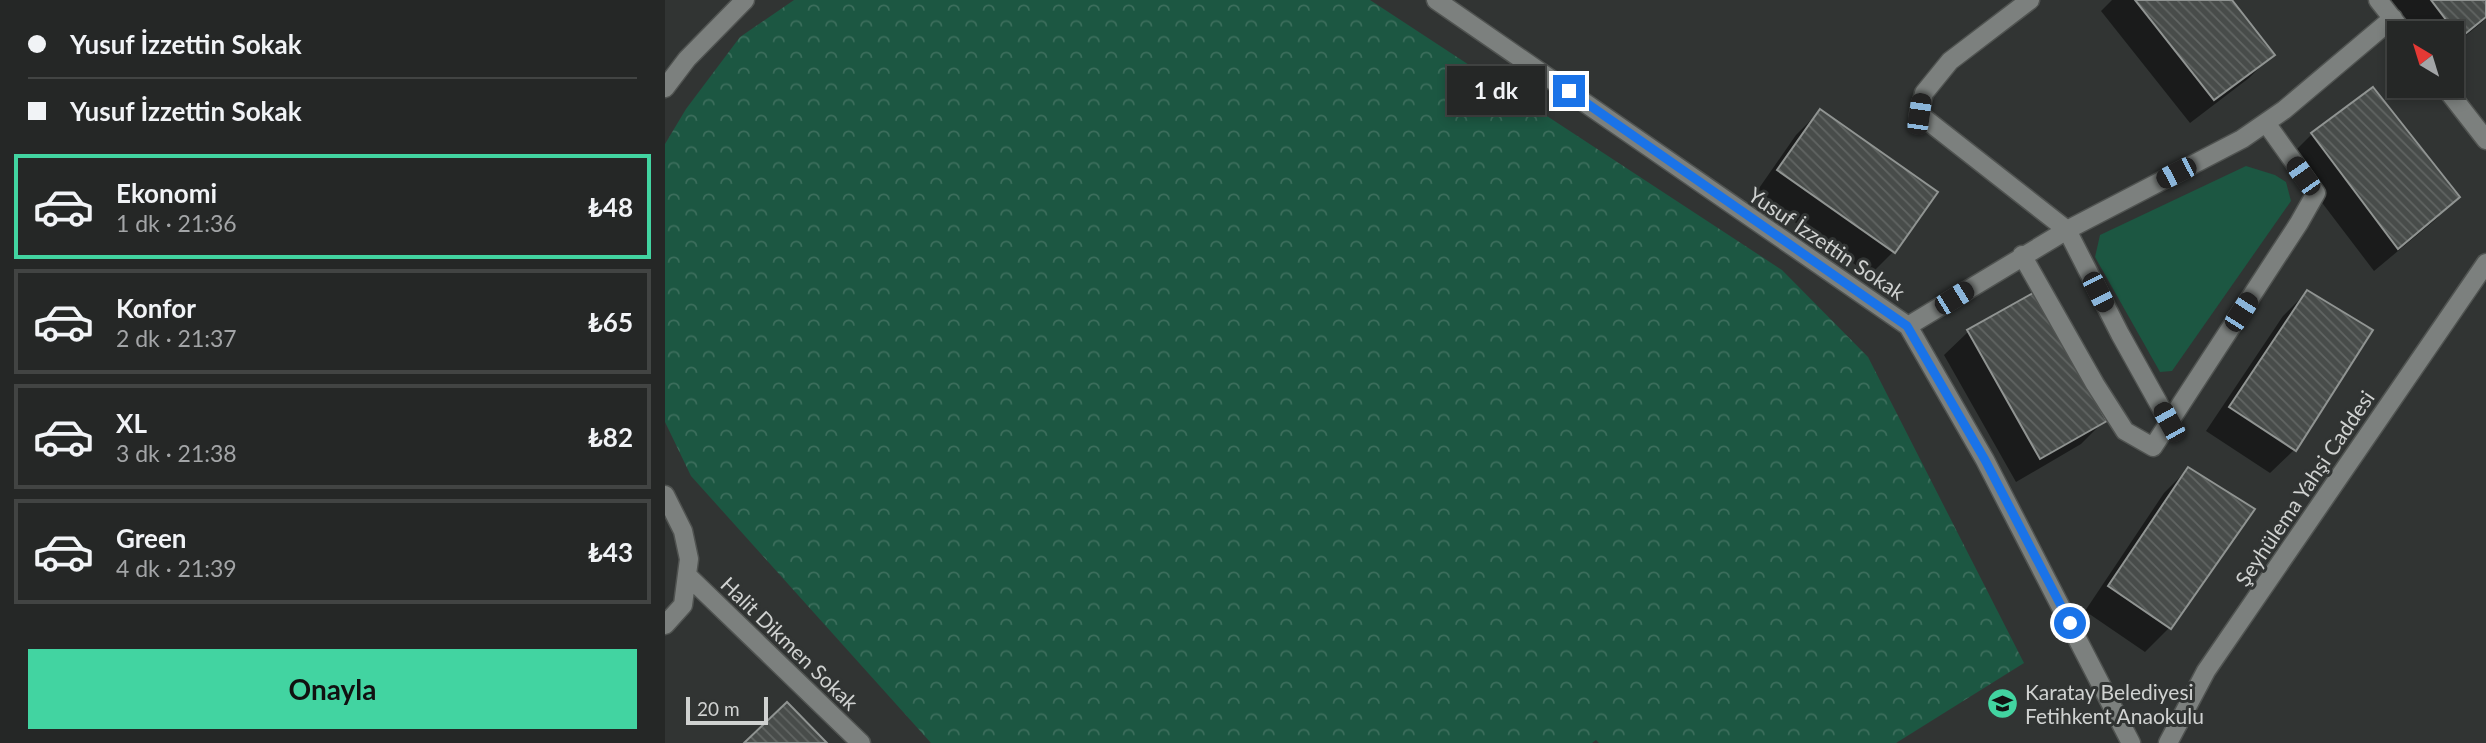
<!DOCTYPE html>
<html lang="tr">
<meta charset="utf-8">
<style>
body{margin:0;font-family:Lato,sans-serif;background:#313332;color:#f1f3f6;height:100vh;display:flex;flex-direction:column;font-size:26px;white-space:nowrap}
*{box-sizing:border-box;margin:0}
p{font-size:23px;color:#a3a5a7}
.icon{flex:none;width:38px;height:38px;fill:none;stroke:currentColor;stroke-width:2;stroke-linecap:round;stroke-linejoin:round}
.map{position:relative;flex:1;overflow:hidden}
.drawer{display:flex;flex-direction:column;background:#252726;width:665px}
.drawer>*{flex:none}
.banner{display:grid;align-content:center;height:154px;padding:0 28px;background:#252726}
.needle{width:46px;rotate:322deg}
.controls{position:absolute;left:1722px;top:21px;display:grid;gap:14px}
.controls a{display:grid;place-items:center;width:77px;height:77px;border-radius:0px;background:#252726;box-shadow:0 4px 10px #0003,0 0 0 2px #424443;font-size:35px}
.scale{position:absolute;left:21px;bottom:18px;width:82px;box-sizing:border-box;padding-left:7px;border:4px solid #d0d2d1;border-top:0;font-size:19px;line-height:24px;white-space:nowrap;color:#d0d2d1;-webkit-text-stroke:5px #313433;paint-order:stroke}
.end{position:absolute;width:32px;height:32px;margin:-16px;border:9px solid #1a73e8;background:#fff;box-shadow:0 0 0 4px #fff}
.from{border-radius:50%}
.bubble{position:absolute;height:49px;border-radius:0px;background:#252726;box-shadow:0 4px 10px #0003,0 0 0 2px #424443;font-size:23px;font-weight:700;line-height:49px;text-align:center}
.car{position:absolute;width:21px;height:42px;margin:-21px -10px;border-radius:9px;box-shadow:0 0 5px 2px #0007;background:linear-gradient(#222 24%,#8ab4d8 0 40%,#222 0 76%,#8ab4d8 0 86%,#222 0)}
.banner b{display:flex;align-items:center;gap:24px;height:66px;font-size:26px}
.banner b+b{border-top:2px solid #424443}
.banner i{width:18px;height:18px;background:#f1f3f6}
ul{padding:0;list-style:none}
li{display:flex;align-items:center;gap:21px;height:105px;margin:0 14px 10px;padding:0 14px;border:4px solid #424443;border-radius:0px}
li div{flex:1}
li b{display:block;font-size:26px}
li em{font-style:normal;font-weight:700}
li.selected{border-color:#42d4a1}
li>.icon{width:63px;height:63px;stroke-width:1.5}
.primary-button{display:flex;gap:14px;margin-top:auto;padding:14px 28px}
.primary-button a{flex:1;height:80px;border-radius:0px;background:#42d4a1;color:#111;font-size:28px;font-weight:700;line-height:80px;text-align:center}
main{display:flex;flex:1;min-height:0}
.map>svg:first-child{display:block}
.green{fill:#1c5742}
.park{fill:url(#park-crowns)}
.shadow{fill:#0007}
.building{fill:url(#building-back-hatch);stroke:#909492;stroke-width:2}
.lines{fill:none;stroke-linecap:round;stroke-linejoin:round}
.street-casing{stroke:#505351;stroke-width:21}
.secondary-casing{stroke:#505351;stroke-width:21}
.street{stroke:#7c807e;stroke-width:18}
.secondary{stroke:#7c807e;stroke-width:18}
.route{stroke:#1a73e8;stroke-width:9}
.labels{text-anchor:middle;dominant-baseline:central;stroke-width:6;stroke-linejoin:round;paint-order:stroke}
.street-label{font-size:21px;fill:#d0d2d1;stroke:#313433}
.poi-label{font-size:21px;fill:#d0d2d1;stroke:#313433;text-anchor:start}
</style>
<main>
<section class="drawer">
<div class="banner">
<b><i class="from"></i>Yusuf İzzettin Sokak</b>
<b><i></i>Yusuf İzzettin Sokak</b>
</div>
<ul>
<li class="selected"><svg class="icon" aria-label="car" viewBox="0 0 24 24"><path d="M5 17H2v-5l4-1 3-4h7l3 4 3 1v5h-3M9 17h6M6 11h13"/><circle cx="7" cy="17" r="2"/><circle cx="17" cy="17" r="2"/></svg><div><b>Ekonomi</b><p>1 dk · 21:36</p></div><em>₺48</em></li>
<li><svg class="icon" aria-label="car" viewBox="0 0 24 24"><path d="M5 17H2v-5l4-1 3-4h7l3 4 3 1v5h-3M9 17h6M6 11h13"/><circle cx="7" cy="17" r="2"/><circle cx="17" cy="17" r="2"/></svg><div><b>Konfor</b><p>2 dk · 21:37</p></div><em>₺65</em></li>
<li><svg class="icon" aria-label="car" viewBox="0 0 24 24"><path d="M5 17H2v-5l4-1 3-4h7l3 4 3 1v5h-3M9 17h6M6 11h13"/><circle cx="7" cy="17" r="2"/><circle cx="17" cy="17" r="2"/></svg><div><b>XL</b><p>3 dk · 21:38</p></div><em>₺82</em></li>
<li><svg class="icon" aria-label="car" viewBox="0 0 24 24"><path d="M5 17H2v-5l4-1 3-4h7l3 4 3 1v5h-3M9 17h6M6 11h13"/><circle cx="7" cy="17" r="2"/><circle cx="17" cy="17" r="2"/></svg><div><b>Green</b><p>4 dk · 21:39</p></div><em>₺43</em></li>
</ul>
<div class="primary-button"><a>Onayla</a></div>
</section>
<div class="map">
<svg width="1821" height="743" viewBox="0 0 1821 743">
<defs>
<pattern id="park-crowns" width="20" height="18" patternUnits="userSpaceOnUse" patternTransform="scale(1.75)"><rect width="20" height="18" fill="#1c5742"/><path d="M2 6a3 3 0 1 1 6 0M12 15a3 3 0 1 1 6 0" fill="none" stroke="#3c6e5c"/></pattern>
<pattern id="building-back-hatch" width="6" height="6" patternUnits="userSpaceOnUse" patternTransform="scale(1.75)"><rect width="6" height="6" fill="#484c4a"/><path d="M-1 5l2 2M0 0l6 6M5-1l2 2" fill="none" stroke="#616563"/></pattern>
</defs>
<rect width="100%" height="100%" fill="#313433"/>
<path class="green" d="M1581,166L1610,175L1621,182L1626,201L1507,371L1495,372L1430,257L1435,235Z"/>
<path class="park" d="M129,0H705L1117,270L1203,357L1359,663L1231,743H934L931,740L927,743H266L26,476L0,422V144L21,109L75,37Z"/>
<path class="shadow" d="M1447,0H1565L1608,54L1584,78L1525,123L1436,11Z
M1724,0H1821V19L1787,47V33H1749Z
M1155,111L1229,251L1205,275L1090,194L1131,135Z
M1647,134L1793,197L1769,221L1709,271L1623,158Z
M1642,292L1629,450L1605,473L1541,431L1618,316Z
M1367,295L1440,420L1416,444L1351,482L1279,355L1303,332Z
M1523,469L1587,510L1504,628L1480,652L1420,611L1499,493Z"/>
<path class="building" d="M1470,0H1567L1610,55L1549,100Z
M1766,0H1821V17L1795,38Z
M1708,87L1795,197L1733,249L1646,133Z
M1155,109L1273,192L1230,253L1112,170Z
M1642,290L1708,330L1631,451L1564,407Z
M1368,293L1442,421L1375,459L1302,330Z
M1523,467L1590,509L1506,629L1443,586Z
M122,702L162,743H79Z"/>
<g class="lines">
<defs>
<path id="street" d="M771,0L1243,326L1320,460L1466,743
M1365,0L1285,61L1259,93L1254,114L1402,230L1455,334L1504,422
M1713,0L1739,33
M1779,86L1821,140
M0,88L22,59L80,0
M1357,255L1430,384L1460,431L1488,447L1634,223L1651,193L1601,123
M1243,326L1402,230L1577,139L1619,110L1728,18
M0,495L18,531L24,559L18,605L0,625
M23,576L196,743"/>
<path id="secondary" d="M1503,743L1541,671L1821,263"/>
</defs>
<use href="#street" class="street-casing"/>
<use href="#secondary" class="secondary-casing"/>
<use href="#street" class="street"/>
<use href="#secondary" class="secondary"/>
</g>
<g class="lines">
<path class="route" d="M904,91L1242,326L1320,460L1405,623"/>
</g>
<defs>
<symbol id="school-disc" viewBox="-11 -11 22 22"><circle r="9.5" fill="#42d4a1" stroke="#313433"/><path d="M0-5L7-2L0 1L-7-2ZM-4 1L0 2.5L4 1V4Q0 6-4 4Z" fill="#111"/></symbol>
</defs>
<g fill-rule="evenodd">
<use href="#school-disc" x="1320" y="686" width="35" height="35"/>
</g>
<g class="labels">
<g class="street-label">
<text transform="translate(1162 243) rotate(34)">Yusuf İzzettin Sokak</text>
<text transform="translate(1639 488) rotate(-56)">Şeyhülema Yahşi Caddesi</text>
<text transform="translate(125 643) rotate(44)">Halit Dikmen Sokak</text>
</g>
<g class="poi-label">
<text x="1360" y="691">Karatay Belediyesi<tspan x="1360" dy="24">Fetihkent Anaokulu</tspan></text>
</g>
</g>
</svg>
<div class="controls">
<a><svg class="needle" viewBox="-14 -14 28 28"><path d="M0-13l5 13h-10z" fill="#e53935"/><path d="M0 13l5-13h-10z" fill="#a3a5a7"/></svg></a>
</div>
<div class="scale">20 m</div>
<i class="end from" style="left:1405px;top:623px"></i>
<i class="end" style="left:904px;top:91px"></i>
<div class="bubble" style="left:782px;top:66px;width:98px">1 dk</div>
<i class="car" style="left:1254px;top:114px;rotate:8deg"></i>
<i class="car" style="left:1511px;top:173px;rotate:243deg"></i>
<i class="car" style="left:1638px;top:176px;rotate:325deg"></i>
<i class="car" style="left:1433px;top:292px;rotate:153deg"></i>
<i class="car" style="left:1289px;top:298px;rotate:58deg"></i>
<i class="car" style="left:1576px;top:312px;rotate:33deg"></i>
<i class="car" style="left:1504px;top:422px;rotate:331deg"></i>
</div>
</main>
